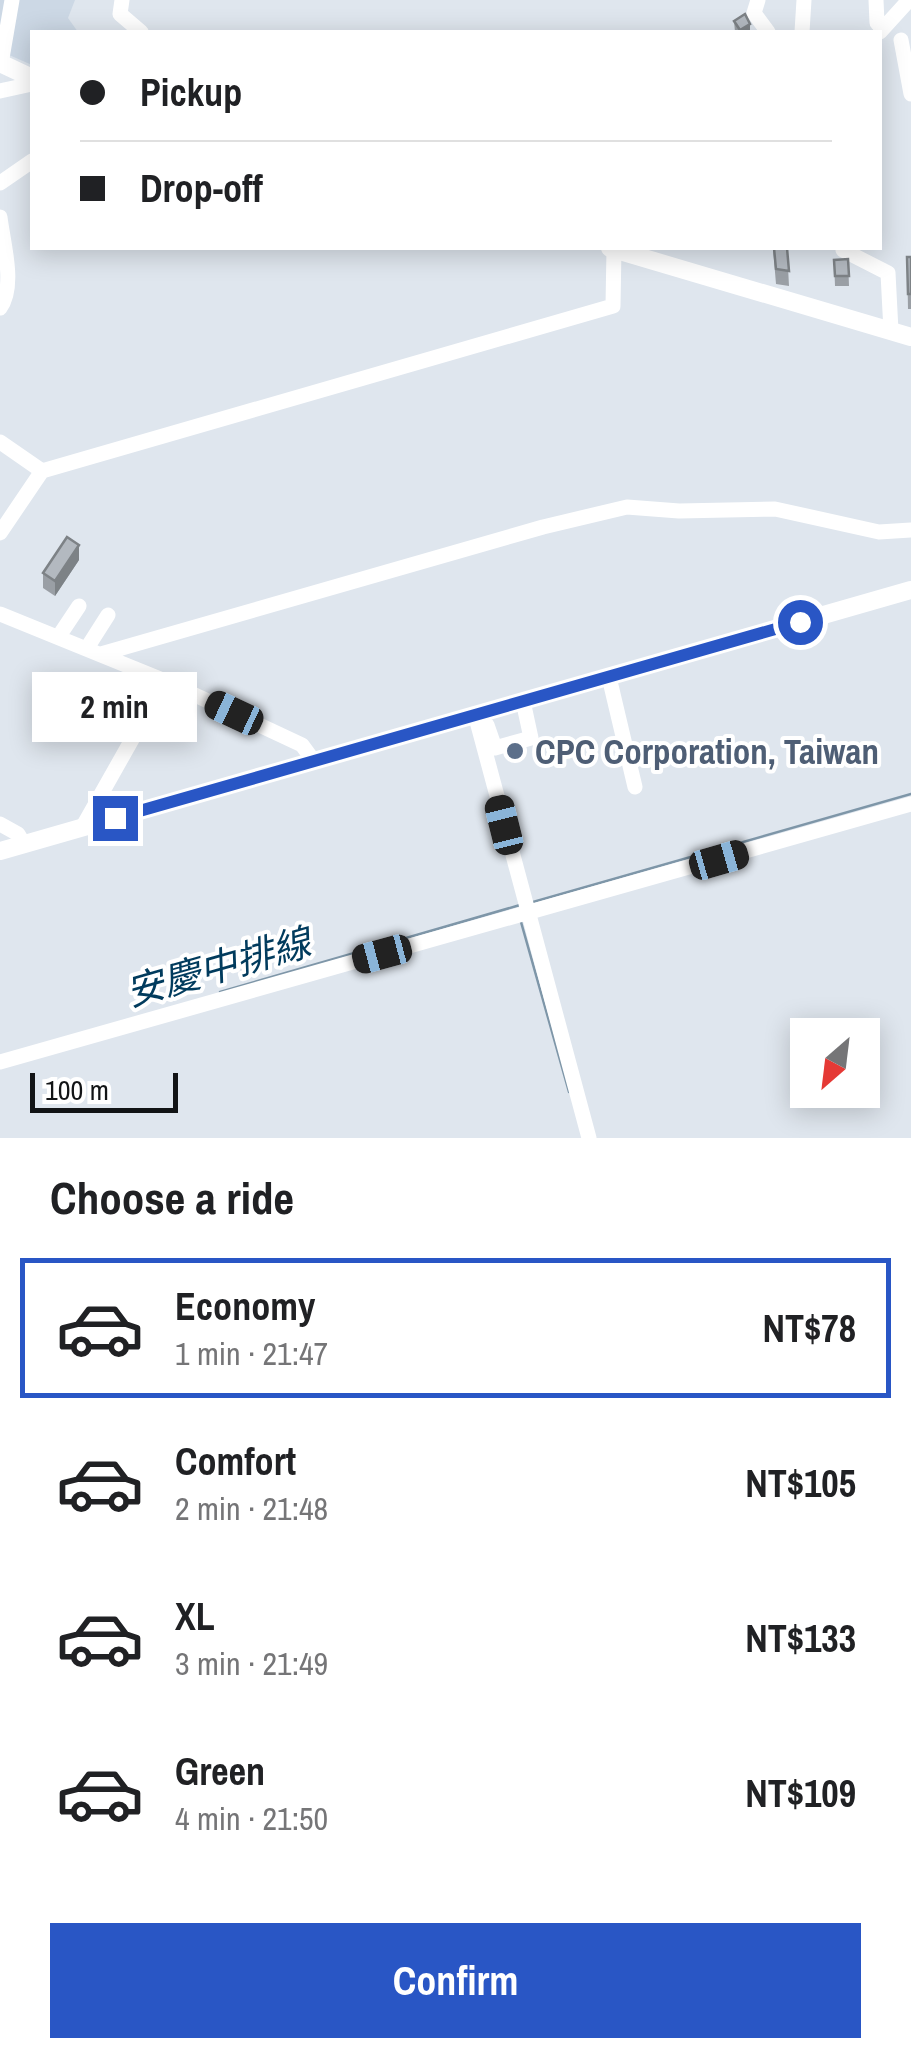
<!DOCTYPE html>
<meta charset="utf-8">
<style>
body{margin:0;font-family:"Archivo Narrow","Noto Sans TC",sans-serif;background:#f2f2f2;color:#202124;height:100vh;display:flex;flex-direction:column;font-size:38px;white-space:nowrap}
*{box-sizing:border-box;margin:0}
p{font-size:32px;color:#757577}
.icon{flex:none;width:55px;height:55px;fill:none;stroke:currentColor;stroke-width:2;stroke-linecap:round;stroke-linejoin:round}
.map{position:relative;height:1138px;overflow:hidden}
.details{display:flex;flex-direction:column;background:#fff;flex:1}
.details>*{flex:none}
.hud{position:absolute;left:30px;top:30px;width:852px;height:220px;border-radius:0px;box-shadow:0 5px 25px #0003;display:grid;align-content:center;height:220px;padding:0 50px;background:#fff}
.needle{width:65px;rotate:208deg}
.fabs{position:absolute;left:790px;top:1018px;display:grid;gap:20px}
.fabs a{display:grid;place-items:center;width:90px;height:90px;border-radius:0px;background:#fff;box-shadow:0 5px 25px #0003;font-size:50px}
.scale{position:absolute;left:30px;bottom:25px;width:148px;box-sizing:border-box;padding-left:10px;border:5px solid #121416;border-top:0;font-size:28px;line-height:35px;white-space:nowrap;color:#121416;-webkit-text-stroke:8px #fff;paint-order:stroke}
.end{position:absolute;width:45px;height:45px;margin:-22px;border:12px solid #2956c5;background:#fff;box-shadow:0 0 0 5px #fff}
.from{border-radius:50%}
.bubble{position:absolute;height:70px;border-radius:0px;background:#fff;box-shadow:0 5px 25px #0003;font-size:32px;font-weight:800;line-height:70px;text-align:center}
.car{position:absolute;width:30px;height:60px;margin:-30px -15px;border-radius:12px;box-shadow:0 0 8px 2px #0007;background:linear-gradient(#222 24%,#8ab4d8 0 40%,#222 0 76%,#8ab4d8 0 86%,#222 0)}
.hud b{display:flex;align-items:center;gap:35px;height:95px;font-size:38px}
.hud b+b{border-top:2px solid #e0e0e0}
.hud i{width:25px;height:25px;background:#202124}
ul{padding:0;list-style:none}
li{display:flex;align-items:center;gap:30px;height:140px;margin:0 20px 15px;padding:0 30px;border:5px solid transparent;border-radius:0px}
li div{flex:1}
li b{display:block;font-size:38px}
li em{font-style:normal;font-weight:800}
li.selected{border-color:#2956c5}
li>.icon{width:90px;height:90px;stroke-width:1.5}
h2{padding:0 50px;font-size:45px;line-height:120px}
.primary-button{display:flex;gap:20px;margin-top:auto;padding:20px 50px}
.primary-button a{flex:1;height:115px;border-radius:0px;background:#2956c5;color:#fff;font-size:40px;font-weight:800;line-height:115px;text-align:center}
.map>svg:first-child{display:block}
.built{fill:#ccd8e5}
.lines{fill:none;stroke-linecap:round;stroke-linejoin:round}
.stream{stroke:#7e96a8;stroke-width:2.5}
.minor{stroke:#fff;stroke-width:15}
.major{stroke:#fff;stroke-width:18}
.wall{fill:#9a9fa5}
.shaded-wall{fill:#7d8286}
.building{fill:#b3b9c0;stroke:#7d8286;stroke-width:2.5}
.route{stroke:#2956c5;stroke-width:12}
.service-dot{fill:#5c6f8a;stroke:#fff;stroke-width:4}
.labels{text-anchor:middle;dominant-baseline:central;stroke-width:8;stroke-linejoin:round;paint-order:stroke}
.service-label{font-size:35px;font-weight:bold;fill:#4e5e75;stroke:#fff;text-anchor:start}
.water-label{font-size:38px;font-style:italic;fill:#013b5d;stroke:#fff}
</style>
<div class="map">
<svg width="911" height="1138" viewBox="0 0 911 1138">
<rect width="100%" height="100%" fill="#dfe6ee"/>
<path class="built" d="M0,0H75L68,18L78,32H32V65L0,51Z"/>
<g class="lines">
<path class="stream" d="M533,902L911,794
M521,922L569,1092
M220,992L520,905"/>
<path class="minor" d="M122,0L120,14L141,32
M758,0L754,13L768,32
M876,0L877,23L883,28
M802,32L804,0
M880,32L909,0
M901,40L911,94
M1,64L12,0
M0,91L32,84
M0,183L32,161
M0,217C3,243 16,286 0,308
M843,250L888,273L891,331
M0,442L42,471
M0,533L42,471L613,306L614,249
M0,614L165,681L302,745L313,760
M59,636L79,606
M87,648L108,615
M101,654L543,527L627,507L679,511L775,509L879,532L911,530
M609,677L635,787
M475,714L589,1138
M487,725L495,748L531,738L523,701
M0,824L18,834L24,844
M82,828L165,681
M0,1062L911,804"/>
<path class="major" d="M0,63L32,78
M610,248L911,337
M0,851L911,590"/>
</g>
<path class="wall" d="M734,21L750,32H735Z
M773,248H787L789,286L776,284Z
M907,257H911V309H908Z
M848,259L849,286H835L834,260Z
M79,560L55,596L43,588V573Z"/>
<path class="shaded-wall" d="M750,24V32H740V30Z
M79,545V560L55,596V581Z"/>
<path class="building" d="M745,14L750,24L740,30L734,21Z
M774,248H787L789,271L776,269Z
M907,257H911V294H908Z
M848,259L849,276H835L834,260Z
M67,537L79,545L55,581L43,573Z"/>
<g class="lines">
<path class="route" d="M115,818L800,622"/>
</g>
<circle class="service-dot" cx="515" cy="751" r="10"/>
<g class="labels">
<g class="service-label">
<text x="535" y="751">CPC Corporation, Taiwan</text>
</g>
<g class="water-label">
<text transform="translate(218 967) rotate(-16)">安慶中排線</text>
</g>
</g>
</svg>
<div class="fabs">
<a><svg class="needle" viewBox="-14 -14 28 28"><path d="M0-13l5 13h-10z" fill="#e53935"/><path d="M0 13l5-13h-10z" fill="#757577"/></svg></a>
</div>
<div class="scale">100 m</div>
<i class="end from" style="left:800px;top:622px"></i>
<i class="end" style="left:115px;top:818px"></i>
<div class="bubble" style="left:32px;top:672px;width:165px">2 min</div>
<i class="car" style="left:234px;top:713px;rotate:295deg"></i>
<i class="car" style="left:504px;top:825px;rotate:346deg"></i>
<i class="car" style="left:719px;top:860px;rotate:74deg"></i>
<i class="car" style="left:382px;top:954px;rotate:255deg"></i>
<div class="hud">
<b><i class="from"></i>Pickup</b>
<b><i></i>Drop-off</b>
</div>
</div>
<section class="details">
<h2>Choose a ride</h2>
<ul>
<li class="selected"><svg class="icon" aria-label="car" viewBox="0 0 24 24"><path d="M5 17H2v-5l4-1 3-4h7l3 4 3 1v5h-3M9 17h6M6 11h13"/><circle cx="7" cy="17" r="2"/><circle cx="17" cy="17" r="2"/></svg><div><b>Economy</b><p>1 min · 21:47</p></div><em>NT$78</em></li>
<li><svg class="icon" aria-label="car" viewBox="0 0 24 24"><path d="M5 17H2v-5l4-1 3-4h7l3 4 3 1v5h-3M9 17h6M6 11h13"/><circle cx="7" cy="17" r="2"/><circle cx="17" cy="17" r="2"/></svg><div><b>Comfort</b><p>2 min · 21:48</p></div><em>NT$105</em></li>
<li><svg class="icon" aria-label="car" viewBox="0 0 24 24"><path d="M5 17H2v-5l4-1 3-4h7l3 4 3 1v5h-3M9 17h6M6 11h13"/><circle cx="7" cy="17" r="2"/><circle cx="17" cy="17" r="2"/></svg><div><b>XL</b><p>3 min · 21:49</p></div><em>NT$133</em></li>
<li><svg class="icon" aria-label="car" viewBox="0 0 24 24"><path d="M5 17H2v-5l4-1 3-4h7l3 4 3 1v5h-3M9 17h6M6 11h13"/><circle cx="7" cy="17" r="2"/><circle cx="17" cy="17" r="2"/></svg><div><b>Green</b><p>4 min · 21:50</p></div><em>NT$109</em></li>
</ul>
<div class="primary-button"><a>Confirm</a></div>
</section>
